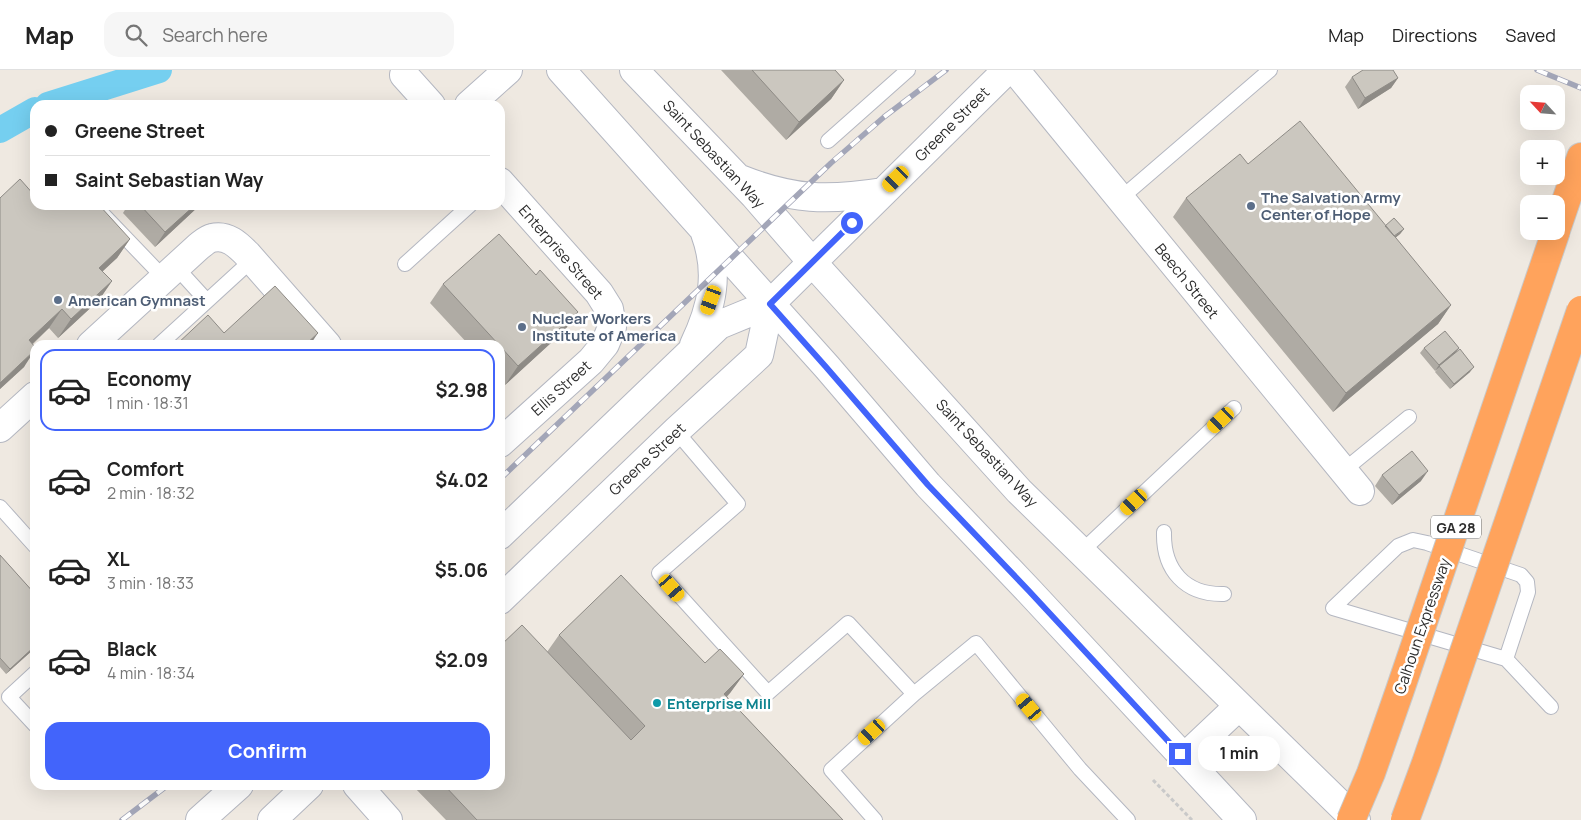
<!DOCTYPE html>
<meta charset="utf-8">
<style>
body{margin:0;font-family:Manrope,sans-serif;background:#f6f6f6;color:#222;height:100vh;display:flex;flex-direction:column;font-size:19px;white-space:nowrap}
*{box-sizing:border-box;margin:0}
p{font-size:16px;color:#767676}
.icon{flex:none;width:28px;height:28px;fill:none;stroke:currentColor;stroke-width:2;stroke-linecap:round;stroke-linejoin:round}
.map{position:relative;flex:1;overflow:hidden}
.drawer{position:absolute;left:30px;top:270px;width:475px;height:450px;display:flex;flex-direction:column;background:#fff;border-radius:15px;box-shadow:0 5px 20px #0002}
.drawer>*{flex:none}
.guide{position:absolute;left:30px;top:30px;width:475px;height:110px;border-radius:15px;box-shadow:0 5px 20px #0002;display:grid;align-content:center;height:110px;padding:0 15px;background:#fff}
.needle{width:32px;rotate:296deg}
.buttons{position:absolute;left:1520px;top:15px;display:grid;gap:10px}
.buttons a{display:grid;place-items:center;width:45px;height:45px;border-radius:10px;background:#fff;box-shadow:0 5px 20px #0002;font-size:25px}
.end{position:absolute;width:22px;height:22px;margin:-11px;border:6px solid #4264fb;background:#fff;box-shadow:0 0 0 2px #fff}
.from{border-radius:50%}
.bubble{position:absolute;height:35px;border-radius:15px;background:#fff;box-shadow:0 5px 20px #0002;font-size:16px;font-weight:700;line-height:35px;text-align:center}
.car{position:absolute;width:15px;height:30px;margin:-15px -8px;border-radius:6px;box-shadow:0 0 4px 1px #0007;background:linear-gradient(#f5c518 24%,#345 0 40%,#f5c518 0 76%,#345 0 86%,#f5c518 0)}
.guide b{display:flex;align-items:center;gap:18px;height:48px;font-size:19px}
.guide b+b{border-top:1px solid #e0e0e0}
.guide i{width:12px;height:12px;background:#222}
ul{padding:9px 0 0;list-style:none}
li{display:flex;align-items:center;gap:15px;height:82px;margin:0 10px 8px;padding:0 5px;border:2px solid transparent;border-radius:15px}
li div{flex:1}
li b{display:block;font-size:19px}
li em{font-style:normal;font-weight:700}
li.on{border-color:#4264fb}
li>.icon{width:45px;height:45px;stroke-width:1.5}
.button{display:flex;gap:10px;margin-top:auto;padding:10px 15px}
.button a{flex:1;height:58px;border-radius:15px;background:#4264fb;color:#fff;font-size:20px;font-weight:700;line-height:58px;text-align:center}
header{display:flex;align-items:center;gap:30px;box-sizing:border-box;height:70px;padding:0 25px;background:#fff;border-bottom:1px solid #e0e0e0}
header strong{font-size:24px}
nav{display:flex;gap:28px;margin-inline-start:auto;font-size:18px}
.search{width:350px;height:45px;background:#f6f6f6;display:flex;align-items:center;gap:12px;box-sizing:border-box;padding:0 18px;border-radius:15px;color:#767676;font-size:19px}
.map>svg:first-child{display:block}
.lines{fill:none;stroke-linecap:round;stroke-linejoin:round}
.canal{stroke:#75cff0;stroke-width:26}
.service-casing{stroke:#b4b7c1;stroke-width:16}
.minor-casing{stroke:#b4b7c1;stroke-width:30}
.secondary-casing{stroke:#b4b7c1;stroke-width:30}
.motorway-casing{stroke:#c9c9c9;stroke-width:30}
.path{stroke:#c9c9c9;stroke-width:3;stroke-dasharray:4 2.5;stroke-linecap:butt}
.service{stroke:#fff;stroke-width:14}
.minor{stroke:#fff;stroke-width:28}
.secondary{stroke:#fff;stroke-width:28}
.motorway{stroke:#ffa35c;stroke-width:28}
.rail-casing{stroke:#a3a6b8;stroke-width:5.5}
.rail{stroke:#fff;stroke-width:4;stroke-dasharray:11;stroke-linecap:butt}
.motorway-bridge-casing{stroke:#c9c9c9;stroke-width:30;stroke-linecap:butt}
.motorway-bridge{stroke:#ffa35c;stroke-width:28}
.wall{fill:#afaba4}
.shaded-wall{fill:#8e8b86}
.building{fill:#cbc7bf;stroke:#8e8b86}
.route{stroke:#4264fb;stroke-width:6}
.service-dot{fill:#5c6f8a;stroke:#fff;stroke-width:2}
.culture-dot{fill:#0f9aa8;stroke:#fff;stroke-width:2}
.labels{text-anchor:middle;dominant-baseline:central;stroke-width:5;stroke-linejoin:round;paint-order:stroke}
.shield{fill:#fff;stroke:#6d6d6d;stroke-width:1}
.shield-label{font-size:14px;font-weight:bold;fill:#2e2e2e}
.street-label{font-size:15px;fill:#2e2e2e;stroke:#fff}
.service-label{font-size:15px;font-weight:bold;fill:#4e5e75;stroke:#fff;text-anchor:start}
.culture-label{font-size:15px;font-weight:bold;fill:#0d838f;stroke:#fff;text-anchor:start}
</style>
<header>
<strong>Map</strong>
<div class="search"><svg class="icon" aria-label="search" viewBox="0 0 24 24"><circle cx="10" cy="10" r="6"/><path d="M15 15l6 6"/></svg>Search here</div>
<nav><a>Map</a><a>Directions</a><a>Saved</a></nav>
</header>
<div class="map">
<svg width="1581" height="750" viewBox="0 0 1581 750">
<rect width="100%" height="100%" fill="#efe9e1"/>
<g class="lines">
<path class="canal" d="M48,35L159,0
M0,60L35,40"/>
<defs>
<path id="service" d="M828,71L908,0
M1120,129L1270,0
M94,135L164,208
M405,194L470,135
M176,197L207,231
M159,275L252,190
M676,361L738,434L659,503L768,623L848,553L914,624
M1343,401L1409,347
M0,437L35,476
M1164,462C1163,500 1185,525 1224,524
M1081,482L1234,338
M1506,589L1528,522L1527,512L1521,505L1427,473L1413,470L1398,476L1333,538L1506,589L1551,637
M35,603L9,627L35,655
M875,750L831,700L914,624L976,573L1080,699L1128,750"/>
<path id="minor" d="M1015,0L1360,421
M404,5L431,35
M469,35L508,0
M500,112L599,223L609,239L612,257L605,274L591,291L500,373
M91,275L198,177C202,174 207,169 212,168C227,164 238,175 247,184L327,275
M0,358L35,326
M357,715L388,750"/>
<path id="secondary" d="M561,0L827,297L928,415L1029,521L1242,750
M634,0L754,125L812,192L1019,421L1356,750
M740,109C793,130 827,131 883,122
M694,275C712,237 720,204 705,163
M500,465L719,255L770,234L1007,0
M500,530L676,361L759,285L770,234
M1184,688L1239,636
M200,750L239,715
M272,750L309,715"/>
<path id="motorway" d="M1556,160L1581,87"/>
</defs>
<use href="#service" class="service-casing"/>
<use href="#minor" class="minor-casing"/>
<use href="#secondary" class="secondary-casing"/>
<use href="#motorway" class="motorway-casing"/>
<path class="path" d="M1153,710L1192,750"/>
<use href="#service" class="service"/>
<use href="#minor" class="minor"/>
<use href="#secondary" class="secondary"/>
<use href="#motorway" class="motorway"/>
<defs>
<path id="rail" d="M1537,0L1581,18
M500,409L831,93L884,47L946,0
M122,750L168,715"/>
</defs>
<use href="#rail" class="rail-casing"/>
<use href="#rail" class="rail"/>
<defs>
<path id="motorway-bridge" d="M1351,750L1371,703L1400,620L1556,161
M1405,750L1426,693L1581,240"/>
</defs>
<use href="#motorway-bridge" class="motorway-bridge-casing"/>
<use href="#motorway-bridge" class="motorway-bridge"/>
</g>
<path class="wall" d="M721,0H835L844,10L831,29L786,70Z
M1352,7L1398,8L1391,18L1358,39L1345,17Z
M1248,94L1385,156L1404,159L1400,164L1395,168L1451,235L1438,254L1333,342L1173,147L1186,128Z
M0,128L46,138L130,169L117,188L102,201L112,211L99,230L58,268L49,258L33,274L24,297L0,319Z
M128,135H200L155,177L123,143Z
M536,205L578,242L564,261L505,315L500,310V275H469L430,233L443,214Z
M1424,278H1459L1457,281L1470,302L1450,319L1435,302L1438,298L1435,301L1420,283Z
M1382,405L1421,411L1392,435L1375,416Z
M0,485L35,524V578L6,604L0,597Z
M559,565L705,593L744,604L730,623L727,627L843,750H446L412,715H500L547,582Z"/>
<path class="shaded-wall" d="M1398,8L1391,18L1358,39L1365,28Z
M844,10L831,29L786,70L799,52Z
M195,135H200L155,177L165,162Z
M1404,159L1400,164L1390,172L1394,167Z
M130,169L117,188L86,217L99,198Z
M112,211L99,230L58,268L71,249Z
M1451,235L1438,254L1333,342L1346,323Z
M62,239L49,258L16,289L29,270Z
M578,242L564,261L505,315L518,296Z
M318,263L310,275H305Z
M1459,278L1455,283L1435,301L1439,295Z
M35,280L24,297L0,319V313Z
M1474,297L1470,302L1450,319L1454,314Z
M1428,401L1421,411L1392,435L1399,425Z
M35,576V578L6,604L10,599Z
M744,604L730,623L710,643L724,624Z"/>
<path class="building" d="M752,0H835L844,10L799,52Z
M1363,0H1393L1398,8L1365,28L1352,7Z
M1300,51L1451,235L1346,323L1186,128L1240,84L1248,94Z
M20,109L35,126V135H44L46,138L49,135H99L130,169L99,198L112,211L71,249L62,239L29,270L35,277V280L0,313V128Z
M140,135H195L165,162Z
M1394,148L1404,159L1394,166L1385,156Z
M499,164L536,205L540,200L578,242L518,296L500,276V275H499L443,214Z
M275,216L318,263L305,275H176L208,245L224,263Z
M1445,261L1459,278L1439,295L1424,278Z
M1460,279L1474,297L1454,314L1439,296Z
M1412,381L1428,401L1399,425L1382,405Z
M0,485L35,524V576L10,599L0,588Z
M621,505L705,593L720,579L744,604L724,624L843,750H477L444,715H500V576L522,555L631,670L645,656L559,565Z"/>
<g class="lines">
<path class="route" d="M852,153L770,234L826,297L928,415L1029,521L1180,684"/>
</g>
<g class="service-dot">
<circle cx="1251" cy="136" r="5"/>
<circle cx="58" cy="230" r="5"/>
<circle cx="522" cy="257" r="5"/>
</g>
<circle class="culture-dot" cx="657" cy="633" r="5"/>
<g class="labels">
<rect class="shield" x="1431" y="445.5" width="50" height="23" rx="4"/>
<g class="shield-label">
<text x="1456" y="457">GA 28</text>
</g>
<g class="street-label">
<text transform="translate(952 54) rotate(-45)">Greene Street</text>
<text transform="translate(714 84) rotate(47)">Saint Sebastian Way</text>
<text transform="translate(561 182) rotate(49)">Enterprise Street</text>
<text transform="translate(1187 211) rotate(51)">Beech Street</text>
<text transform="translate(561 318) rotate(-42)">Ellis Street</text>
<text transform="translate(987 383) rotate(47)">Saint Sebastian Way</text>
<text transform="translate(647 389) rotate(-43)">Greene Street</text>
<text transform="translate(1422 556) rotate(-71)">Calhoun Expressway</text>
</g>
<g class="service-label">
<text x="1261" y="127">The Salvation Army<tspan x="1261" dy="17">Center of Hope</tspan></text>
<text x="68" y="230">American Gymnast</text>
<text x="532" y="248">Nuclear Workers<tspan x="532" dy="17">Institute of America</tspan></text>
</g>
<g class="culture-label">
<text x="667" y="633">Enterprise Mill</text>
</g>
</g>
</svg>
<div class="buttons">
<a><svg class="needle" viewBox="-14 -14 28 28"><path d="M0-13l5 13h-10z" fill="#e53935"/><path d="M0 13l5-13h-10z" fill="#767676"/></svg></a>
<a>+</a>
<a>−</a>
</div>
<i class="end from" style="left:852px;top:153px"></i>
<i class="end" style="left:1180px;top:684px"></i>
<div class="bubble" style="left:1198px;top:666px;width:82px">1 min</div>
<i class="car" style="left:896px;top:109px;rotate:226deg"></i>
<i class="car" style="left:711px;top:230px;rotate:200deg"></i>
<i class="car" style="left:1221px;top:350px;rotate:227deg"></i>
<i class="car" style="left:1134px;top:432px;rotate:227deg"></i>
<i class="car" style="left:672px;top:518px;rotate:139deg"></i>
<i class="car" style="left:1029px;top:637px;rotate:320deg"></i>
<i class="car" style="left:872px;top:662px;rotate:228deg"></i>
<div class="guide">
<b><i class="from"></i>Greene Street</b>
<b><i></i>Saint Sebastian Way</b>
</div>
<section class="drawer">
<ul>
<li class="on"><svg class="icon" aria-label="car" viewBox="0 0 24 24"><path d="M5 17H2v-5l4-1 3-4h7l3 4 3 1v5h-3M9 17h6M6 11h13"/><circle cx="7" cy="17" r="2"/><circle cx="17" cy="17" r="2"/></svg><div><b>Economy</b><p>1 min · 18:31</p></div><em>$2.98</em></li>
<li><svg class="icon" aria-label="car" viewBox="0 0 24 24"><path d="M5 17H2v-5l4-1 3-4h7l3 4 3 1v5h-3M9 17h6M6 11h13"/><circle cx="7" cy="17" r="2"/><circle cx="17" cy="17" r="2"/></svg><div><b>Comfort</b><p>2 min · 18:32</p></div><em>$4.02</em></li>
<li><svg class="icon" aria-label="car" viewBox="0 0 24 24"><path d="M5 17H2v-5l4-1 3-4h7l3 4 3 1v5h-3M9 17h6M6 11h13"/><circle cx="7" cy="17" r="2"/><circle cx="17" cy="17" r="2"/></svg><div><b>XL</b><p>3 min · 18:33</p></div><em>$5.06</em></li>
<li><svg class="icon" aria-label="car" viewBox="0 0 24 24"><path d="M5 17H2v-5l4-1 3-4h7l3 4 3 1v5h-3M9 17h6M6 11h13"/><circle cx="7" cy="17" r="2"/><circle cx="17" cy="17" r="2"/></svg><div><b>Black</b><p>4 min · 18:34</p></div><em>$2.09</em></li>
</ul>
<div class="button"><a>Confirm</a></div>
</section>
</div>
